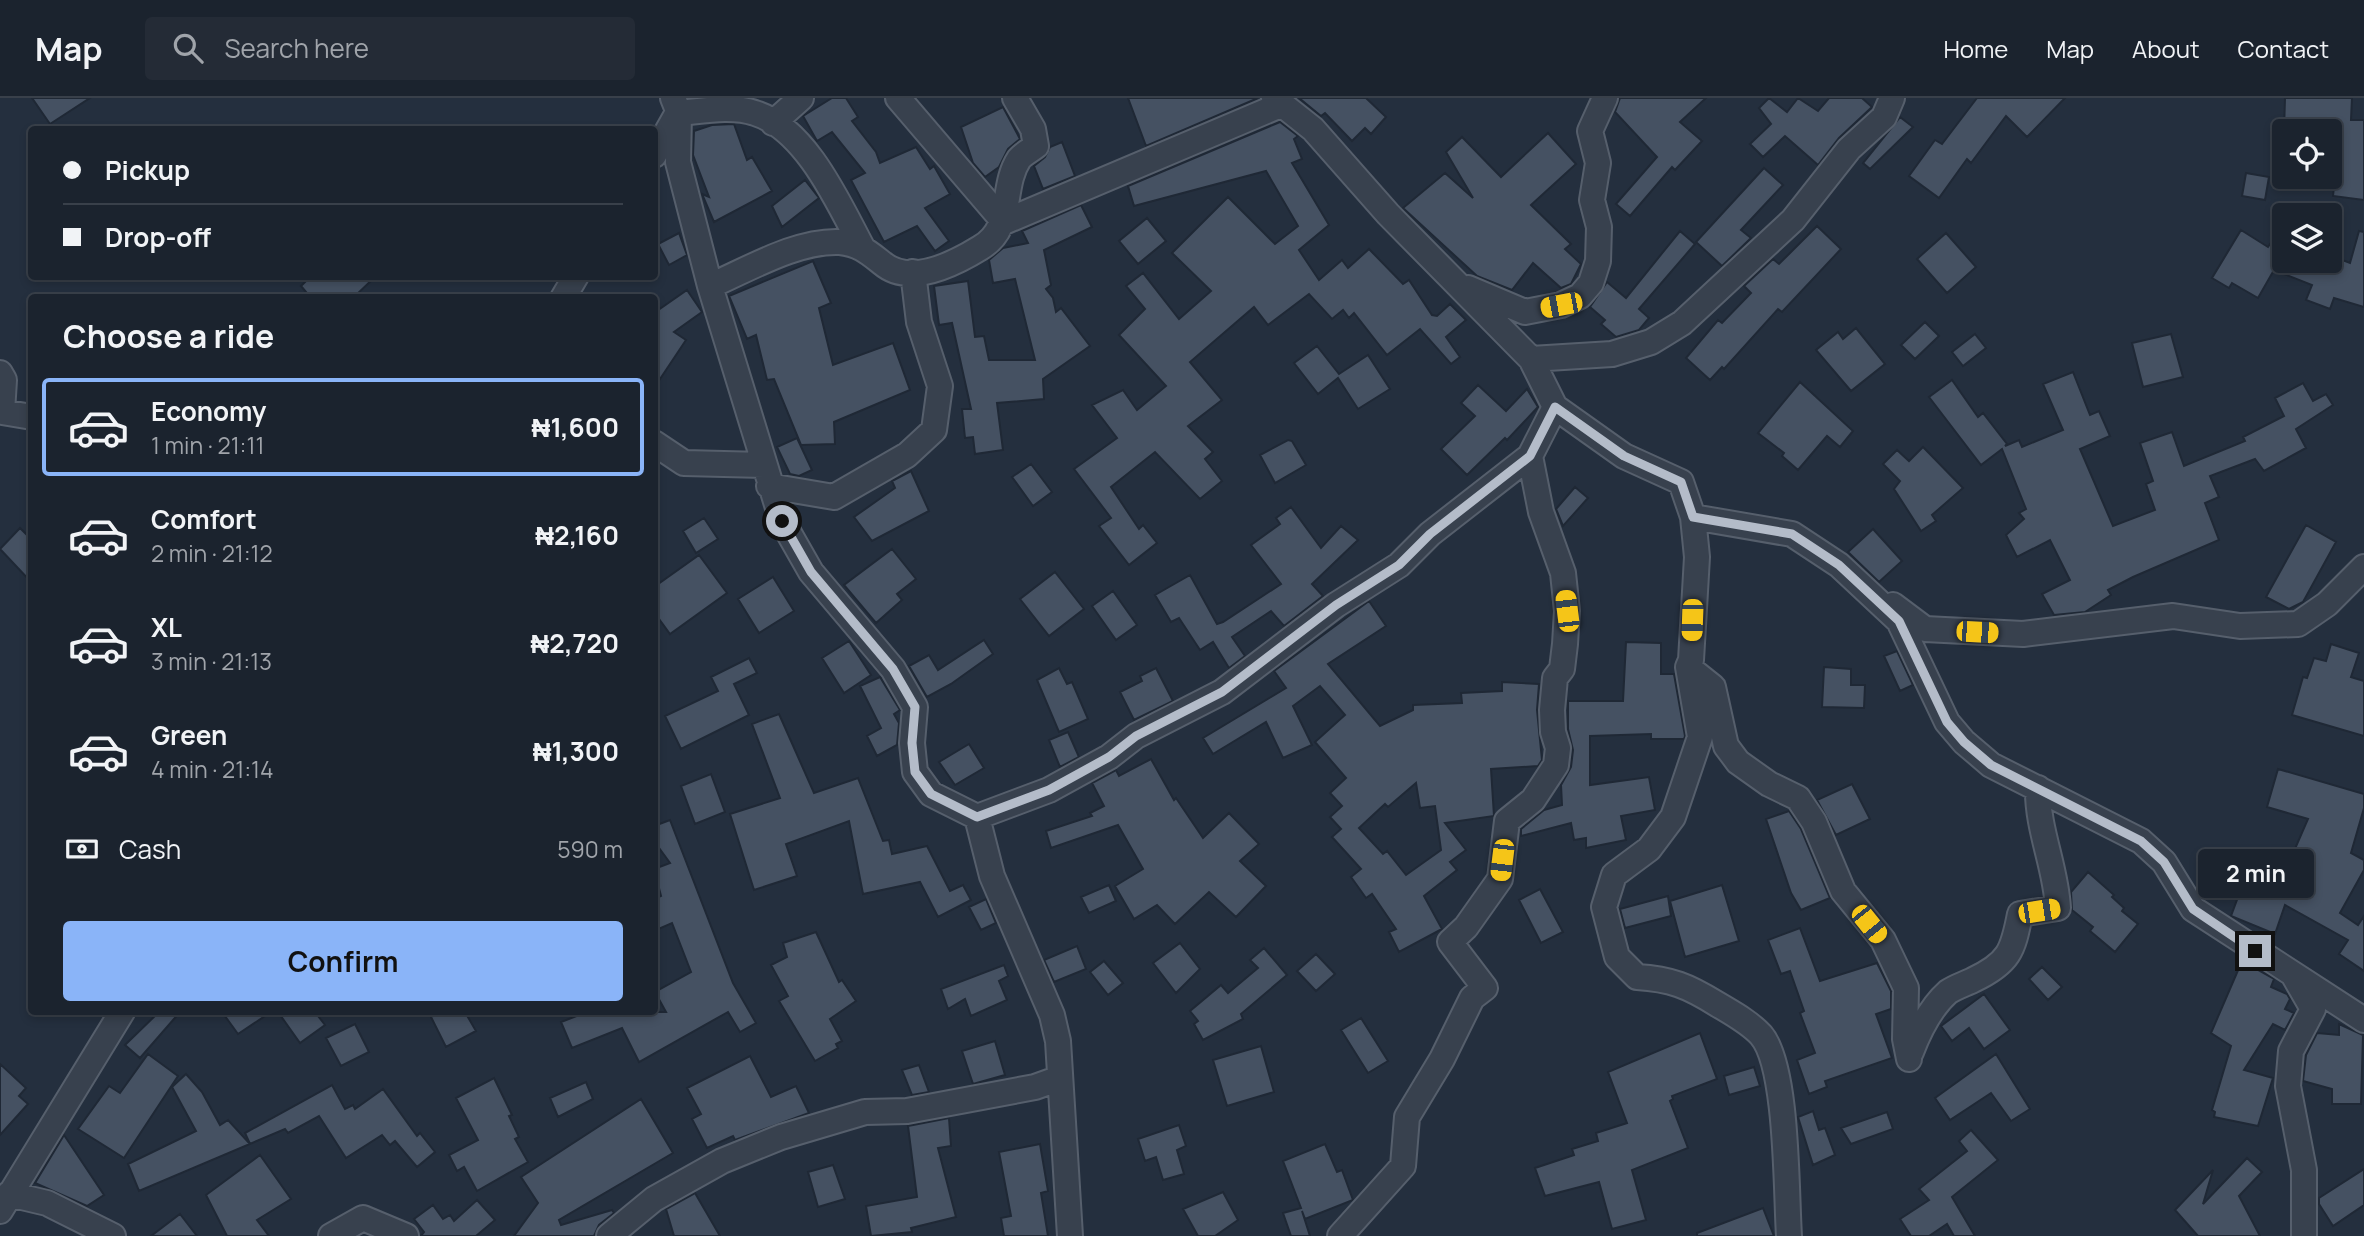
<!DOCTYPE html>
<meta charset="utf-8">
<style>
body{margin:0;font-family:Manrope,sans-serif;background:#242b36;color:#f1f3f6;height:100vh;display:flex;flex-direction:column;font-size:26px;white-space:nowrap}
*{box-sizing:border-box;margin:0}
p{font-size:23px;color:#a0a4aa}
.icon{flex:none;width:38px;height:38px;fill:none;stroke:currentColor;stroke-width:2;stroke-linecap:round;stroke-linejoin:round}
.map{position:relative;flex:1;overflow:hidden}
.drawer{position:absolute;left:28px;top:196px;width:630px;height:721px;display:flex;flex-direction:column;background:#1b232e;border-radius:7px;box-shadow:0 4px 10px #0003,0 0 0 2px #39404a}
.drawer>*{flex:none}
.hud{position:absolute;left:28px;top:28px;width:630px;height:154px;border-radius:7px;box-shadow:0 4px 10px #0003,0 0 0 2px #39404a;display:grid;align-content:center;height:154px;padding:0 35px;background:#1b232e}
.tools{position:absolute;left:2272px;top:21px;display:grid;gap:14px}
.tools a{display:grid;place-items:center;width:70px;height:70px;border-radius:7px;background:#1b232e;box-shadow:0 4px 10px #0003,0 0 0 2px #39404a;font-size:35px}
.end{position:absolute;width:32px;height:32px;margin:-16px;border:9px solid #b4bcc9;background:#111;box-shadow:0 0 0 4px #111}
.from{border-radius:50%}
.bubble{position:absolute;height:49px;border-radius:7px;background:#1b232e;box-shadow:0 4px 10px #0003,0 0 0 2px #39404a;font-size:23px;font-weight:700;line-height:49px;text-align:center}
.car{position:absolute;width:21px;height:42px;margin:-21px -10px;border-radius:9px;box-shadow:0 0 5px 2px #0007;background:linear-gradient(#f5c518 24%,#345 0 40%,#f5c518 0 76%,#345 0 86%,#f5c518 0)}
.hud b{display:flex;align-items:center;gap:24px;height:66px;font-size:26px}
.hud b+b{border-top:2px solid #39404a}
.hud i{width:18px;height:18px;background:#f1f3f6}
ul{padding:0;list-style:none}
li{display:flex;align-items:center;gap:21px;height:98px;margin:0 14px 10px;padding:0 21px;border:4px solid transparent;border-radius:7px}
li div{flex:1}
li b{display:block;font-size:26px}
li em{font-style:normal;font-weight:700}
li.current{border-color:#8ab4f8}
li>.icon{width:63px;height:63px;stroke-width:1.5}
h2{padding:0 35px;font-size:32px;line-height:84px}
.pay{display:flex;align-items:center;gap:18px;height:77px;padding:0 35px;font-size:26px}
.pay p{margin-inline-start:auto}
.primary-button{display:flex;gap:14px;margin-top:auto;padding:14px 35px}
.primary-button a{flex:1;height:80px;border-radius:7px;background:#8ab4f8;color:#111;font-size:28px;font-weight:700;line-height:80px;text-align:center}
header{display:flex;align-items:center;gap:42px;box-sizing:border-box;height:98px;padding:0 35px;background:#1b232e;border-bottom:2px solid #39404a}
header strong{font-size:33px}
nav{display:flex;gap:38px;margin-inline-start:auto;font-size:24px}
.search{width:490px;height:63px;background:#242b36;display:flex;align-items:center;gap:18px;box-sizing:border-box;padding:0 24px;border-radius:7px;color:#a0a4aa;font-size:26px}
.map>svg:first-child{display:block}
.building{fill:#455162;stroke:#1f2835;stroke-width:2;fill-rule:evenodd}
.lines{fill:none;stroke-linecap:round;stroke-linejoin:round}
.street-casing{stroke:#565f6c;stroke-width:28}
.street{stroke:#38414e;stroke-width:24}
.route{stroke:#b4bcc9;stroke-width:9}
</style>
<header>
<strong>Map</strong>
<div class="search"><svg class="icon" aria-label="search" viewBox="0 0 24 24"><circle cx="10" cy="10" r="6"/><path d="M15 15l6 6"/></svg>Search here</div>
<nav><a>Home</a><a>Map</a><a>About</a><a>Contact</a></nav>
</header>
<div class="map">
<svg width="2364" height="1138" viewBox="0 0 2364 1138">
<rect width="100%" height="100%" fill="#242f3e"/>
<path class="building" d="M32,0H90L50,26Z
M832,0H846L858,19L852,23L876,54L880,65L916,49L930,71L934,68L950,96L925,110L949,143L935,153L917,128L884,144L851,82L865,75L832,34L817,43L803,18Z
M1128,0H1258L1146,48Z
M1299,0H1366L1386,19L1371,36L1365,30L1352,43L1325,15L1321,18Z
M1620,0H1706L1680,24L1702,43L1675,72L1672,69L1630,118L1616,106L1657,59L1615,14Z
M1769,0L1787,14L1798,0L1818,13L1829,0H1862L1872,9L1839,40L1818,67L1785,38L1763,59L1750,46L1771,26L1759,10Z
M1977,0H2065L2027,39L2006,18L1971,65L1967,61L1939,100L1909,78L1935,42L1942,46Z
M2285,0H2352L2351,22H2364V102L2333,98L2337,62H2329V33H2284Z
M1003,9L1020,41L1008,51L999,69L985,79L973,65L961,29Z
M1900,19L1913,29L1870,71L1863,65Z
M1280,24L1298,38L1294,41L1302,61L1292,65L1329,127L1299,152L1319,182L1342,162L1348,170L1369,151L1403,186L1409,182L1432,217L1437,218L1450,206L1466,222L1446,239L1460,259L1451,266L1420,231L1387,257L1354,215L1349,220L1343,212L1332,221L1309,196L1268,227L1254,209L1190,264L1222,302L1188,328L1213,354L1205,361L1222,383L1200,401L1155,354L1111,389L1139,431L1143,427L1157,445L1129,467L1099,428L1111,420L1074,371L1117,340L1092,307L1123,292L1137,312L1166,288L1119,237L1145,211L1126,188L1143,175L1179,221L1211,193L1172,155L1228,99L1275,146L1298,128L1266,73L1134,108L1128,88Z
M734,26L747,62L752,59L772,93L714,124L702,96L709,99L693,57L694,33L712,27Z
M1548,35L1576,66L1531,107L1571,146L1565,151L1581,166L1571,186L1561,190L1533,165L1512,192L1477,178L1403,110L1445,75L1473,100L1446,54L1462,39L1501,79Z
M1062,44L1075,78L1043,91L1034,68L1045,59L1050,49Z
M1764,70L1783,87L1741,132L1751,140L1722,168L1696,144Z
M2246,75L2269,79L2265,102L2242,98Z
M805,82L819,100L782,129L772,108Z
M1081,107L1092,129L1044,152L1051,187L1046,191L1053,200L1056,214L1061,210L1090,248L1043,281L1044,301L997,305L1003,352L975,356L973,339L965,340L962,311H971L952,225L939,227L934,188L968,183L975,239L984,238L989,262H1035L1015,181L993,185L989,162L1003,150L1028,145L1022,133Z
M1147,120L1166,143L1138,166L1119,143Z
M1817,128L1841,151L1782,214L1778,211L1724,271L1722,269L1710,282L1686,260L1718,222L1722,225L1751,195L1744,188L1773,161L1779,166Z
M2241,132L2268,149L2270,146L2284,154V163H2329V157L2350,165L2359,133L2364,134V209L2334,200L2330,211L2306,202L2312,187L2274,172L2258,200L2232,185L2229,190L2212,180Z
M1680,133L1695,146L1639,211L1649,220L1639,232L1616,239L1601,226L1605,222L1590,209L1607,184L1626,200Z
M679,135L687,157L669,167L658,146Z
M1946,135L1976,169L1947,195L1917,161Z
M813,163L831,205L819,210L833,267L893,245L910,292L834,324L835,346L801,347L774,281L767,282L756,237L747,241L729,198Z
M311,178H376L353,200H311L301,188Z
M687,192L702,214L674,234L686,242L654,290V215Z
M1925,224L1939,238L1915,261L1901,247Z
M1856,230L1885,266L1851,293L1816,252L1838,234L1843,241Z
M1975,236L1986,250L1963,268L1952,254Z
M2171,236L2183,279L2143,289L2132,245Z
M1317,248L1339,276L1368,257L1390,291L1358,311L1338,280L1318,296L1294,265Z
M2073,274L2090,317L2099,313L2110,338L2080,351L2113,428L2155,412L2146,386L2153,383L2140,345L2172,334L2184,368L2245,343L2243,339L2284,318L2275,300L2303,285L2313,303L2326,296L2333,307L2296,331L2306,350L2264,373L2255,361L2210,378L2219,399L2205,405L2219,442L2133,479L2108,492L2111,497L2085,514L2054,517L2042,496L2070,482L2050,442L2017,459L2006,437L2024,421L2019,415L2026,411L2002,351L1981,367L1929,299L1952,282L1978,319L1983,315L2007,346L2005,348L2019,342L2022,349L2063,332L2043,286Z
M1800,284L1853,333L1840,349L1827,338L1798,372L1782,358L1784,355L1758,335Z
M1478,287L1506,313L1527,291L1538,309L1507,342L1505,340L1467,377L1441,351L1475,318L1461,305Z
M797,340L812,372L799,378L790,376L777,349Z
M1288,342L1292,343L1306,367L1275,385L1260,357Z
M1923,349L1963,390L1932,417L1936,423L1921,433L1894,391L1900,383L1883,366L1897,352L1909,363Z
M1031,366L1052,394L1033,408L1012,379Z
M911,373L929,413L872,443L854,419L895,390L892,383Z
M1575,389L1588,400L1563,428L1556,411Z
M1291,409L1321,450L1341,428L1358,442L1312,486L1323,498L1284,528L1271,513L1232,539L1245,558L1229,570L1213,544L1200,552L1179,520L1171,524L1155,497L1190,477L1217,526L1223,524L1281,486L1251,447L1280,426L1276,420Z
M704,420L718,441L696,455L683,433Z
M2306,427L2336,444L2303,504L2289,511L2266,499Z
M20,430L32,442V485L0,451Z
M1873,431L1902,463L1879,484L1848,454Z
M892,451L916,481L897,496L902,502L876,525L844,487Z
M699,457L727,495L670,536L654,514V489Z
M1055,474L1084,511L1049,538L1020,501Z
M773,479L794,513L759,535L738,501Z
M1113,493L1137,527L1116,542L1092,508Z
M1369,503L1386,528L1328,566L1380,628L1413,612V607L1462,605L1461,595L1502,593V584L1539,586L1537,612L1542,662L1538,668L1491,671L1494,718L1445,725L1466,752L1450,764L1457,772L1424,798L1442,831L1399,854L1389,834L1396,831L1372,796L1366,800L1351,779L1361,771L1332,739L1341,731L1330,719L1342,708L1330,695L1346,680L1315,644L1345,617L1320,588L1293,608L1312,647L1283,660L1266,624L1213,656L1203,640L1286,590L1274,573ZM1416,685L1420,710L1435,708L1441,752L1406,777L1387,753L1383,756L1359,730L1385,706L1388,709Z
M984,542L993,556L951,586L927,599L909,568L929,557L938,572Z
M849,543L871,577L844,595L822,560Z
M1626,544L1661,545V576H1674L1685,638L1684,641H1651V636L1590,638V687L1649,679L1655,712L1621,718L1626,742L1586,750V740L1574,742L1571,725L1521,738V731L1544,712L1562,707L1561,687L1571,669L1573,652L1568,631V603H1623Z
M2331,546L2359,555L2351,579L2364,583V638L2292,617L2303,579L2307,580L2314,560L2326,563Z
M1897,553L1913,587L1900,593L1884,558Z
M749,560L757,575L734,586L749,617L681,651L665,618L718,593L711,579Z
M1824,569L1851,571V587H1865L1864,610L1822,609Z
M1059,570L1067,586L1072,584L1088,621L1059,634L1037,582Z
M1156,570L1173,603L1134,622L1120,594L1142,583L1140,578Z
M880,579L900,612L894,616L899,625L897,647L877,658L867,638L881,630L860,588Z
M779,616L814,695L858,680L883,743L889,742L892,756L927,748L950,793L963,787L971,802L938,819L920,784L863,796L849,723L786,746L797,778L754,792L730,716L780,700L752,626Z
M1068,634L1079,659L1060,669L1049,642Z
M969,646L984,670L955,687L939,664Z
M1151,661L1174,702L1176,700L1203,740L1229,715L1259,746L1240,763L1266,788L1236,819L1209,794L1175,826L1157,807L1134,821L1115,788L1143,771L1118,727L1051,750L1046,733L1092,718L1090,715L1104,708L1092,685L1116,672L1119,678Z
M2278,671L2364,696V710L2351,755L2364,762V772L2340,815L2358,827L2364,818V873L2339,856L2348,842L2285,807L2275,836L2231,818L2241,791L2266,799L2291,760L2308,721L2267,709Z
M711,676L725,714L695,726L681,688Z
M1852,686L1870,721L1836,737L1817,702Z
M1789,713L1801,731L1830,800L1801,812L1791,795L1766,721Z
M670,722L733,885L756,925L740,934L728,914L639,964L622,930L572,950L561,924L587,914H666L655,894L691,874L672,825L654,833V801L661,798L654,771L670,765L654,743V728Z
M2088,774L2114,797L2112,799L2124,810L2122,813L2138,826L2115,854L2090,833L2093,829L2072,812L2071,794Z
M1109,787L1116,803L1089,815L1081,799Z
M1722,787L1739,843L1685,859L1670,803Z
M1540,791L1563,834L1541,845L1519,802Z
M1668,798L1671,818L1625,830L1620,811Z
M986,801L996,825L981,832L969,809Z
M1800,830L1820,883L1877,865L1891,893V911L1876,916L1892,960L1825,983L1827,989L1809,996L1797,962L1815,955L1800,915L1804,913L1790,873L1781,876L1768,842Z
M816,834L839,884L842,882L856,903L830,921L842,943L836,946L838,950L815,963L779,903L788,898L771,867L787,859L783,845Z
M1180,845L1200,871L1176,895L1153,865Z
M1077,848L1086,871L1054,884L1044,862Z
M1264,850L1287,877L1241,916L1243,921L1203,942L1194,926L1198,923L1190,913L1221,887L1228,895L1258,870L1250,862Z
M1316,856L1335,876L1316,893L1297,873Z
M1104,863L1123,885L1108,897L1090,874Z
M2242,863L2274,881L2271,889L2287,896L2290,901L2285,911L2294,915L2285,932L2273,926L2244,972L2273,980L2258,1028L2214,1019L2215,1014L2212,1012L2231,948L2211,935Z
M1004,867L1008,878L999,883L1007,902L971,918L965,901L948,911L941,891Z
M2042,869L2062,889L2048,902L2029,881Z
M1984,896L2010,932L1984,951L1969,930L1952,943L1941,928Z
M159,914H180L140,960L125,947Z
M222,914H271L238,936Z
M278,914H315L325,927L300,945Z
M441,914H465L476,933L446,949L431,919Z
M1361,920L1388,963L1368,975L1341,932Z
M355,926L369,954L341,968L326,940Z
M2339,926L2363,937L2361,1006H2332V991L2303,983L2306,957L2317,935L2339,937Z
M1700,935L1717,981L1672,998L1673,1001L1670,1003L1688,1050L1632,1072L1646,1122L1612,1131L1599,1084L1545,1098L1535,1070L1574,1057L1572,1051L1598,1043L1596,1035L1627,1025L1608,974Z
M995,943L1005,977L973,986L962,953Z
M1261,948L1274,994L1227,1008L1213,962Z
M148,956L178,978L124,1060L78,1031L109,988L120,995Z
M1996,956L2030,1011L2011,1023L1991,995L1950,1022L1935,1000Z
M750,958L771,999L796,988L809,1015L735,1042L733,1038L707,1050L692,1021L701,1016L687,990Z
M0,966L26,990L19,998L28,1006L0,1037Z
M919,967L929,994L912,997L902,972Z
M1754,969L1760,988L1729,997L1724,978Z
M186,976L202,994L220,1027L228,1022L250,1046L245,1035L332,987L345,1011L353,1007L355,1011L383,991L417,1038L420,1035L435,1054L417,1069L395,1043L390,1047L382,1037L346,1060L319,1018L288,1035L285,1031L139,1093L128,1066L196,1033L172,989Z
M494,980L512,1017L509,1018L519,1039L515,1041L528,1064L477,1093L464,1069L457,1073L449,1057L478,1042L456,1000Z
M586,984L593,1001L558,1019L550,1000Z
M641,1001L673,1055L559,1122L561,1127L612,1112L614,1115L599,1127L594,1138H514L538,1105L521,1079Z
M1813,1013L1819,1032L1825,1030L1835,1057L1813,1067L1798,1019Z
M1887,1014L1893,1031L1851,1046L1841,1030Z
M949,1020L951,1048L938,1050L956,1119L911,1130L912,1134L871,1138L866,1108L917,1099L908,1028Z
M1179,1027L1186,1048L1177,1052L1184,1076L1163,1082L1156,1059L1145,1063L1138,1041Z
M1971,1032L1998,1062L1952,1099L1975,1138H1954L1947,1126L1929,1138H1911L1900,1121L1929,1102L1919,1091L1967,1053L1959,1043Z
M64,1037L104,1097L87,1108L35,1085Z
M1040,1046L1048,1093L1041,1095L1048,1138H1004L1001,1120L1011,1118L999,1054Z
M1325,1046L1337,1074L1342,1072L1353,1102L1305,1121L1302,1113L1310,1138H1291L1283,1115L1301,1110L1283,1063Z
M260,1057L291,1101L257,1122L269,1138H227L206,1097Z
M2247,1060L2262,1074L2239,1098L2260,1138H2198L2175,1112L2213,1072L2203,1106Z
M833,1067L845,1101L818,1109L808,1074Z
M2364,1071V1107L2333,1128L2319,1106V1100Z
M1223,1094L1238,1122L1215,1138H1198L1183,1111Z
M695,1095L720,1138H674L666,1111Z
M477,1102L495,1122L476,1138H421L424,1134L414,1121L433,1107L443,1121L450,1117L454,1123Z
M1763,1110L1774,1138H1697V1135Z
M180,1116L197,1138H151Z"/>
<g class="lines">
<defs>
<path id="street" d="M673,0L679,15L678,64L710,188L782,423L811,474L893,571L915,609L912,645L915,674L931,696L977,719L1049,692L1109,659L1136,638L1222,594L1336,507L1399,467L1430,436L1530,358L1555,309
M898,0L1004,124L1283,6
M1274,0L1313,31L1388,116L1531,261L1555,309L1624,358L1681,384L1693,419L1792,436L1839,467L1899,523L1947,624L1964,644L1991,667L2141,743L2164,764L2193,811L2364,922
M679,15C702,13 732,7 755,15C806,31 838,104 862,149
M773,25L801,0
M654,57L676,18
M710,188C749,171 797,142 840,144C859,146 868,154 882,165C910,189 954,166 980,150C1015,130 1000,90 1019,61C1023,56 1031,52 1036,48L1033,31L1015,0
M1468,190L1525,214L1561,207L1580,198L1591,185L1598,163L1599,129L1592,102L1598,65L1590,33L1605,0
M563,200L576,178
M1531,261L1612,256L1651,244L1682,225L1793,122L1849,51L1884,19L1892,0
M0,275L4,282L2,314L32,319
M654,345L684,365L764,367
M769,388L834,399L907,357L934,332L940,288L919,224L913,174
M1693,419L1697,459L1691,562L1688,569L1700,639L1673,719L1649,751L1614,777L1604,809L1617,859L1637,879C1671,881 1688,888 1717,906C1732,915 1749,924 1761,937C1788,968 1786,1094 1789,1138
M1893,507L1925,531L2023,536L2173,518L2240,528L2298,526L2327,506L2364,469
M1688,569L1713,589L1726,648L1738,664L1769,686L1798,700L1814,724L1843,793L1883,842L1906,890L1905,941L1909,961
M977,719L992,778L1052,917L1058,943L1070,1138
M2294,878L2313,911L2291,953L2288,988L2304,1072V1138
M1911,954C1919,933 1931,909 1948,894C1955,889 1965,886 1973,882C2009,865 2013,853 2020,816L2058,810C2056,769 2037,731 2038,690
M9,1096L47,1105L113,1138
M0,1113L122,914
M331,1138L363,1120L406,1138
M609,1138L654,1101L722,1063L781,1039L865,1014L907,1013L1035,989L1060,980
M1340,1138L1403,1068L1407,1019L1442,961L1472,900L1485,890L1450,844L1466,829L1500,781L1507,723L1533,702L1556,667L1558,650L1553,634L1552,612L1555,580L1562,571L1565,546L1567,513L1563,475L1541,414L1530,358"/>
</defs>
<use href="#street" class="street-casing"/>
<use href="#street" class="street"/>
</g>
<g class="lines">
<path class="route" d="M782,423L811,474L893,571L915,609L912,645L915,674L931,696L977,719L1049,692L1109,659L1136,638L1222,594L1336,507L1399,467L1430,436L1530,358L1555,309L1624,358L1681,384L1693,419L1792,436L1839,467L1899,523L1947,624L1964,644L1991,667L2141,743L2164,764L2193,811L2255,853"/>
</g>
</svg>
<div class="tools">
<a><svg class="icon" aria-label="locate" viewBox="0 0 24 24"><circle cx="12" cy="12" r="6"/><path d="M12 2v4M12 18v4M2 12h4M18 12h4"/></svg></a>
<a><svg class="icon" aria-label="layers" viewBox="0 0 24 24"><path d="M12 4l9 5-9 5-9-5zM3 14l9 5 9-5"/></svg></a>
</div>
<i class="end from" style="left:782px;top:423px"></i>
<i class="end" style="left:2255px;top:853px"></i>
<div class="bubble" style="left:2198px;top:751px;width:116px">2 min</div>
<i class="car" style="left:1561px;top:207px;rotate:259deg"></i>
<i class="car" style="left:1567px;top:513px;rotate:353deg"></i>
<i class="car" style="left:1692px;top:522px;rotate:182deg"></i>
<i class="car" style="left:1977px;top:534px;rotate:93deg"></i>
<i class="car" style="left:1502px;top:762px;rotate:187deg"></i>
<i class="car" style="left:2039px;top:813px;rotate:81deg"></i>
<i class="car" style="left:1869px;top:826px;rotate:141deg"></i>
<div class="hud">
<b><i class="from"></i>Pickup</b>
<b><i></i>Drop-off</b>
</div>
<section class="drawer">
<h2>Choose a ride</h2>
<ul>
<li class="current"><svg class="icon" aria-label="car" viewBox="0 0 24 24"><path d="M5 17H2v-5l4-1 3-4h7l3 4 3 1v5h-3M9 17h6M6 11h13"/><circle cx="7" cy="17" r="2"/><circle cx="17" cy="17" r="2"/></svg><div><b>Economy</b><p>1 min · 21:11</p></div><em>₦1,600</em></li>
<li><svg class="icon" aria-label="car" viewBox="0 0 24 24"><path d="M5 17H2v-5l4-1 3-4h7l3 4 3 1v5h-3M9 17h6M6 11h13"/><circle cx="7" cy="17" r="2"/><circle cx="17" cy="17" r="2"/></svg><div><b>Comfort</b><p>2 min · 21:12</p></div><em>₦2,160</em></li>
<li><svg class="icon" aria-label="car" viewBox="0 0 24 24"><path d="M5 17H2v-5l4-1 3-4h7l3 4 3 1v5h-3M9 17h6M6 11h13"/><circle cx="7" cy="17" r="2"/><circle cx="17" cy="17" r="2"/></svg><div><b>XL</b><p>3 min · 21:13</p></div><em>₦2,720</em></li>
<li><svg class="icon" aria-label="car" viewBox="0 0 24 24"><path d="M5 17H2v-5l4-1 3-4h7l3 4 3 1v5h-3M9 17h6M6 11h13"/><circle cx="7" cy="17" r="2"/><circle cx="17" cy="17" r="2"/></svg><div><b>Green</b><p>4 min · 21:14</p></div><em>₦1,300</em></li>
</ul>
<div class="pay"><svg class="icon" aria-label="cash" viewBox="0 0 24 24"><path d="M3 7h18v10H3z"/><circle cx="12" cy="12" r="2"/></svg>Cash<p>590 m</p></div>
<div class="primary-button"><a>Confirm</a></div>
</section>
</div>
